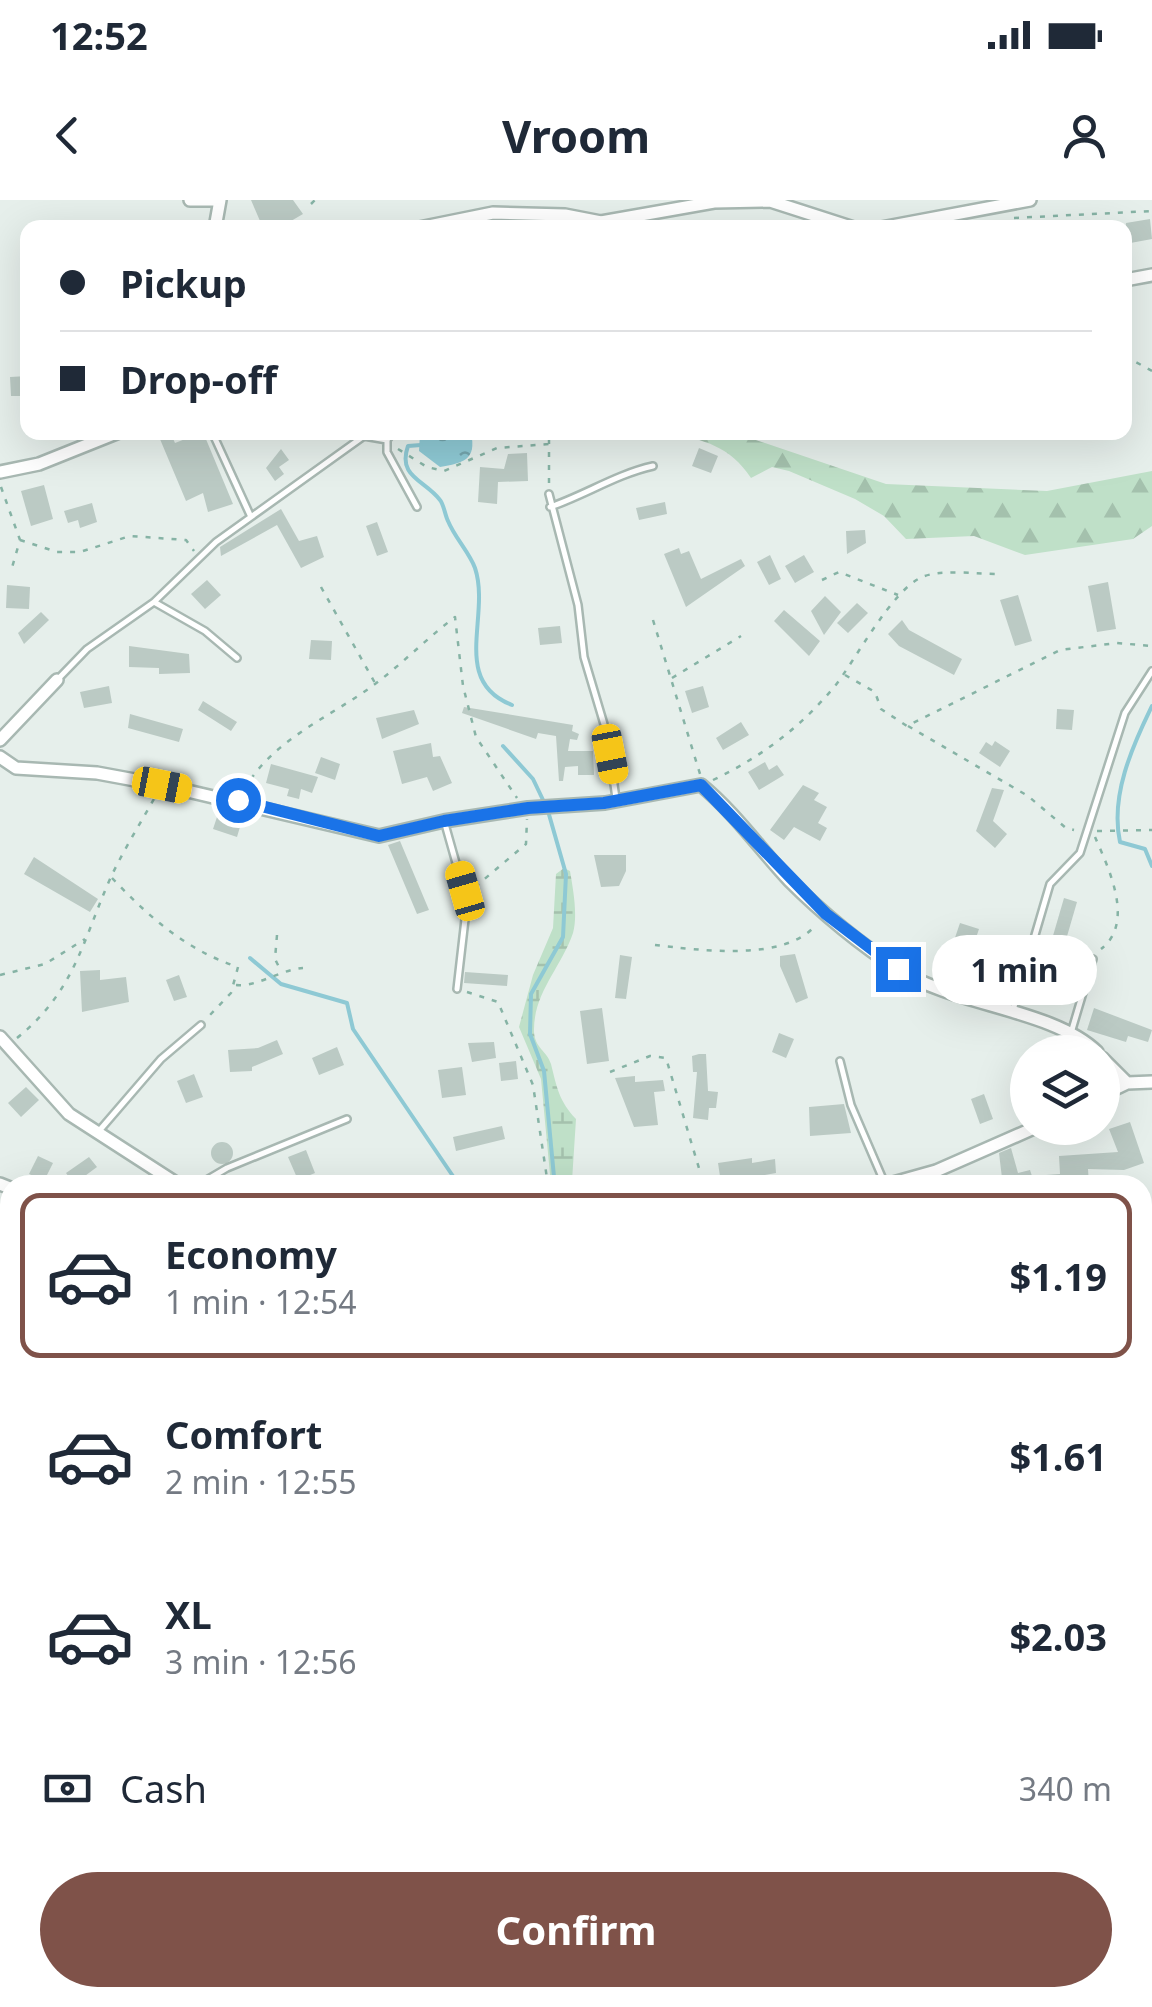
<!DOCTYPE html>
<meta charset="utf-8">
<style>
body{margin:0;font-family:"Noto Sans",sans-serif;background:#f2f2f3;color:#1f2937;height:100vh;display:flex;flex-direction:column;font-size:38px;white-space:nowrap}
*{box-sizing:border-box;margin:0}
p{font-size:32px;color:#747a83}
.icon{flex:none;width:55px;height:55px;fill:none;stroke:currentColor;stroke-width:2;stroke-linecap:round;stroke-linejoin:round}
.map{position:relative;flex:1;overflow:hidden}
.sheet{position:absolute;left:0px;top:975px;width:1152px;height:832px;display:flex;flex-direction:column;background:#fff;border-radius:30px 30px 0 0;box-shadow:0 10px 40px #0002}
.sheet>*{flex:none}
.guide{position:absolute;left:20px;top:20px;width:1112px;height:220px;border-radius:20px;box-shadow:0 10px 40px #0002;display:grid;align-content:center;height:220px;padding:0 40px;background:#fff}
.controls{position:absolute;left:1010px;top:835px;display:grid;gap:20px}
.controls a{display:grid;place-items:center;width:110px;height:110px;border-radius:50%;background:#fff;box-shadow:0 10px 40px #0002;font-size:50px}
.end{position:absolute;width:45px;height:45px;margin:-22px;border:12px solid #1a73e8;background:#fff;box-shadow:0 0 0 5px #fff}
.from{border-radius:50%}
.bubble{position:absolute;height:70px;border-radius:35px;background:#fff;box-shadow:0 10px 40px #0002;font-size:32px;font-weight:700;line-height:70px;text-align:center}
.car{position:absolute;width:30px;height:60px;margin:-30px -15px;border-radius:12px;box-shadow:0 0 8px 2px #0007;background:linear-gradient(#f5c518 24%,#345 0 40%,#f5c518 0 76%,#345 0 86%,#f5c518 0)}
.guide b{display:flex;align-items:center;gap:35px;height:95px;font-size:38px}
.guide b+b{border-top:2px solid #e0e1e3}
.guide i{width:25px;height:25px;background:#1f2937}
ul{padding:18px 0 0;list-style:none}
li{display:flex;align-items:center;gap:30px;height:165px;margin:0 20px 15px;padding:0 20px;border:5px solid transparent;border-radius:20px}
li div{flex:1}
li b{display:block;font-size:38px}
li em{font-style:normal;font-weight:700}
li.selected{border-color:#7f5249}
li>.icon{width:90px;height:90px;stroke-width:1.5}
.pay{display:flex;align-items:center;gap:25px;height:110px;padding:0 40px;font-size:38px}
.pay p{margin-inline-start:auto}
.button{display:flex;gap:20px;margin-top:auto;padding:20px 40px}
.button a{flex:1;height:115px;border-radius:60px;background:#7f5249;color:#fff;font-size:40px;font-weight:700;line-height:115px;text-align:center}
.status{display:flex;justify-content:space-between;align-items:center;height:70px;padding:0 50px;background:#fff;direction:ltr}
.status svg{height:28px;fill:currentColor}
header{display:flex;justify-content:space-between;align-items:center;height:130px;padding:0 40px;background:#fff;font-size:45px;font-weight:700}
.map>svg:first-child{display:block}
.forest{fill:url(#forest-firs)}
.wetland{fill:url(#wetland-marsh)}
.water{fill:url(#water-ripples)}
.lines{fill:none;stroke-linecap:round;stroke-linejoin:round}
.stream{stroke:#8ec9d4;stroke-width:4}
.building{fill:#bbcac4}
.lane-casing{stroke:#a8b8b2;stroke-width:10}
.street-casing{stroke:#a8b8b2;stroke-width:16}
.secondary-casing{stroke:#a4bbb3;stroke-width:20}
.primary-casing{stroke:#c2cac8;stroke-width:22}
.path{stroke:#86b3a5;stroke-width:2.5;stroke-dasharray:5 8;stroke-linecap:butt}
.lane{stroke:#fff;stroke-width:5}
.street{stroke:#fff;stroke-width:11}
.secondary{stroke:#fff;stroke-width:15}
.primary{stroke:#6aa596;stroke-width:18}
.route{stroke:#1a73e8;stroke-width:12}
</style>
<div class="status"><b>12:52</b><svg viewBox="0 0 49 12"><path d="M0 12V9h3v3zM5 12V6h3v6zM10 12V3h3v9zM15 12V0h3v12zM26 1h20v11H26zM47 4h2v5h-2z"/></svg></div>
<header><svg class="icon" aria-label="back" viewBox="0 0 24 24"><path d="M15 5l-7 7 7 7"/></svg>Vroom<svg class="icon" aria-label="person" viewBox="0 0 24 24"><circle cx="12" cy="8" r="4"/><path d="M4 21q1-7 8-7t8 7"/></svg></header>
<div class="map">
<svg width="1152" height="1807" viewBox="0 0 1152 1807">
<defs>
<pattern id="forest-firs" width="22" height="20" patternUnits="userSpaceOnUse" patternTransform="scale(2.5)"><rect width="22" height="20" fill="#bfe0c8"/><path d="M5 1l3.5 6h-7zM16 11l3.5 6h-7z" fill="#a4c1ad"/></pattern>
<pattern id="wetland-marsh" width="20" height="14" patternUnits="userSpaceOnUse" patternTransform="scale(2.5)"><rect width="20" height="14" fill="#bfe0c8"/><path d="M1 5h8M5 5V1M11 12h8M15 12V8" fill="none" stroke="#a4c1ad"/></pattern>
<pattern id="water-ripples" width="26" height="14" patternUnits="userSpaceOnUse" patternTransform="scale(2.5)"><rect width="26" height="14" fill="#8ec9d4"/><path d="M2 4q2-2 4 0t4 0M15 11q2-2 4 0t4 0" fill="none" stroke="#74a5ad"/></pattern>
</defs>
<rect width="100%" height="100%" fill="#e6efeb"/>
<path class="forest" d="M669,233H735L886,284L1047,291L1152,271V326L1133,339L1025,355L974,336L906,339L884,316L855,299L789,271L772,267L751,278C730,246 704,240 669,233Z"/>
<path class="wetland" d="M564,668L570,671C573,689 578,715 573,733C561,768 533,793 534,832C535,848 547,851 551,864C557,888 559,901 576,919L572,981L579,985H551L541,879L519,827L533,775L553,728L556,674Z"/>
<path class="water" d="M420,233H471C477,260 463,263 440,267L419,251Z"/>
<g class="lines">
<path class="stream" d="M421,245L408,246C397,277 425,280 440,300C444,305 445,315 448,321C455,338 469,352 475,368C491,416 450,481 512,505
M1152,506C1132,547 1110,596 1120,642L1145,649L1152,666
M503,546L533,579L544,602
M548,611L566,674L563,737L531,794L530,834L544,871L554,977L562,985
M250,758L281,784L347,803L353,829L459,985
M1142,1471L1152,1474"/>
</g>
<path class="building" d="M251,0H293L303,14L279,28H263Z
M1150,19L1152,39L1125,44L1126,23Z
M28,176V196H11L10,177Z
M157,232H170L175,243L203,232L233,304L208,312L203,293L186,301Z
M699,248L718,256L711,273L692,266Z
M281,249L289,260L279,267L284,274L275,281L266,268Z
M527,253L528,281L498,282L497,304L478,302L480,267L504,269L508,254Z
M44,285L53,319L31,326L21,291Z
M665,302L667,314L639,320L636,308Z
M92,303L97,322L80,328L78,320L68,323L64,311Z
M281,309L299,341L317,336L324,357L301,368L277,325L221,356L220,347Z
M377,322L388,352L377,356L366,326Z
M865,330L866,343L847,354L846,331Z
M679,348L681,354L689,351L701,379L741,359L745,366L686,407L664,354Z
M770,355L781,379L769,385L757,362Z
M804,355L814,372L795,383L785,366Z
M207,380L221,395L205,409L191,394Z
M1108,382L1116,429L1097,432L1088,386Z
M7,385L30,387L29,409L6,408Z
M1018,395L1032,441L1015,446L1000,400Z
M825,396L841,412L824,435L811,411Z
M857,403L868,413L848,433L837,423Z
M784,410L820,441L809,456L774,421Z
M41,412L49,420L24,444L18,433Z
M902,420L909,430L962,459L954,475L899,446L888,434Z
M560,426L562,443L540,445L538,428Z
M311,440L332,441L331,460L309,459Z
M129,446L189,454L190,473L159,474V468L129,467Z
M109,486L112,503L84,508L80,492Z
M703,486L709,507L692,513L685,491Z
M203,501L237,522L231,531L198,510Z
M464,507L573,525L572,531L579,534L577,540L570,539L568,551H593L594,575H578V566L565,567L563,581H559L556,536L538,533L536,539L462,513Z
M1057,509L1074,510L1072,530L1056,529Z
M414,510L419,524L382,539L376,518Z
M130,514L183,529L179,542L128,528Z
M741,522L749,535L723,550L716,538Z
M995,541L1010,551L1000,567L979,553L986,542L992,546Z
M431,543L433,557L440,556L452,583L433,591L427,577L402,584L393,551Z
M321,557L340,564L335,580L315,573Z
M765,562L769,570L777,565L784,575L759,590L748,572Z
M271,564L318,577L312,593L301,589L299,599L287,596L289,589L266,583Z
M803,585L819,593L814,600L827,607L818,623L827,628L820,641L794,627L784,640L770,630Z
M992,588L1004,590L993,621L1007,634L995,648L976,631Z
M220,608L239,613L237,618L242,620L237,637L213,629Z
M400,641L429,710L417,714L388,645Z
M594,655H626V671L619,686L601,687Z
M34,657L98,699L90,712L24,674Z
M1064,698L1077,702L1063,750L1050,746Z
M960,723L979,729L961,782L942,776Z
M795,754L808,798L796,803L780,766V756Z
M620,755L632,757L626,799L615,798Z
M100,770V780L126,777L129,802L82,812L80,771Z
M465,772L508,775L507,786L464,783Z
M179,775L187,797L174,801L166,780Z
M602,808L609,861L587,864L580,811Z
M1094,808L1152,830L1148,842L1128,836L1126,842L1087,830Z
M779,833L794,839L786,858L772,852Z
M277,840L283,854L252,867V871L230,872L228,850L258,848Z
M494,842L496,858L472,862L468,843Z
M337,847L344,865L319,875L312,858Z
M699,854H706L708,891L718,892L716,908H709L708,920L693,918L697,872H693L692,856Z
M516,861L518,879L501,881L499,863Z
M462,867L466,895L442,898L438,870Z
M194,874L203,897L186,903L177,881Z
M635,876V882L663,880L665,891L654,892L658,925L634,927L615,878Z
M26,887L39,900L21,917L8,903Z
M984,894L993,919L980,924L971,899Z
M844,904L851,933L810,936L809,907Z
M1130,922L1144,963L1124,970L1088,969L1089,985H990L1002,978L999,953L1011,948L1018,973L1030,970L1032,976L1060,974L1059,956L1118,952L1109,929Z
M502,926L505,939L456,951L453,937Z
M211 953a11 11 0 1 1 22 0a11 11 0 1 1-22 0Z
M306,950L315,973L298,980L288,957Z
M38,956L53,963L44,981L29,974Z
M89,957L97,967L74,984L66,973Z
M752,958V963L775,959L776,973L721,983L718,963Z"/>
<g class="lines">
<defs>
<path id="lane" d="M212,232L251,317
M387,240V252L417,307
M549,294L578,405L584,457L606,531L616,598
M550,307C585,295 617,274 653,266
M154,402L216,342L364,236L387,240L393,232
M59,478L87,449L154,402L205,431L237,458
M445,624L467,702L457,789
M1013,810L1050,684L1080,653L1125,513L1152,471
M1071,833L1093,759
M840,861L851,905L885,984
M99,931L161,859L201,825
M198,985L227,968L347,919
M1142,1162L1152,1125
M1142,1229L1152,1232
M0,1296L10,1299
M0,1409L10,1376
M1142,1685L1152,1708
M605,1807L609,1798
M817,1807L821,1798"/>
<path id="street" d="M190,0H220L215,28
M419,28L493,13L565,15L601,22L714,2L770,1L854,28
M881,28L1030,0
M1125,80L1152,75
M0,272L39,264L119,232
M0,540L57,480
M0,557L16,568L97,573L162,585L379,636L444,621L528,608L605,603L701,585C734,612 760,649 789,680C823,714 861,745 901,771C955,805 1054,810 1097,852
M0,837L69,914L179,985
M1102,858L1127,883L1152,882
M1102,895L1127,883
M0,984L10,988
M886,985L936,971L1034,928
M1142,1308L1152,1310
M487,1807L490,1798"/>
<path id="secondary" d="M0,1643L10,1648
M691,1798L710,1807"/>
<path id="primary" d="M0,1734L10,1735
M64,1798L74,1807
M0,1802L21,1798"/>
</defs>
<use href="#lane" class="lane-casing"/>
<use href="#street" class="street-casing"/>
<use href="#secondary" class="secondary-casing"/>
<use href="#primary" class="primary-casing"/>
<path class="path" d="M311,4L315,0
M1014,18L1152,11
M1125,156L1152,171
M398,249L427,267L444,271L497,248L550,244
M549,283V232
M1,287L20,340L11,371
M20,340L57,352H80L130,336L186,340L194,351
M822,380L839,372L898,395
M321,387L375,483
M653,420L700,574
M845,475L875,492L881,509L907,526L1060,450L1117,443L1152,446
M672,478L741,436
M908,526L1028,596L1066,628L1074,630
M713,580C761,557 800,528 835,486C856,459 892,390 922,377C941,369 978,374 999,374
M244,590C271,541 328,518 371,487C400,466 426,439 455,417L463,486L476,537L517,598
M1097,631L1152,630
M1095,637C1109,669 1135,723 1101,749
M112,678C149,717 186,750 238,767L231,793L209,816
M475,687L526,644L527,619
M277,735L275,759L280,769
M655,745C699,750 783,762 815,726
M0,775L45,764L85,739
M236,785C258,787 279,770 303,768
M467,792L498,802L533,885L548,985
M17,838C74,792 82,743 110,679C123,651 140,624 155,597
M610,872L650,856L666,858L704,985
M0,1555L10,1556
M1142,1732L1148,1720
M981,1807L1030,1798"/>
<use href="#lane" class="lane"/>
<use href="#street" class="street"/>
<use href="#secondary" class="secondary"/>
<use href="#primary" class="primary"/>
</g>
<g class="lines">
<path class="route" d="M238,600L379,636L444,621L528,608L604,603L701,585L826,714L898,769"/>
</g>
</svg>
<div class="controls">
<a><svg class="icon" aria-label="layers" viewBox="0 0 24 24"><path d="M12 4l9 5-9 5-9-5zM3 14l9 5 9-5"/></svg></a>
</div>
<i class="end from" style="left:238px;top:600px"></i>
<i class="end" style="left:898px;top:769px"></i>
<div class="bubble" style="left:932px;top:735px;width:165px">1 min</div>
<i class="car" style="left:610px;top:554px;rotate:169deg"></i>
<i class="car" style="left:162px;top:585px;rotate:101deg"></i>
<i class="car" style="left:465px;top:691px;rotate:344deg"></i>
<div class="guide">
<b><i class="from"></i>Pickup</b>
<b><i></i>Drop-off</b>
</div>
<section class="sheet">
<ul>
<li class="selected"><svg class="icon" aria-label="car" viewBox="0 0 24 24"><path d="M5 17H2v-5l4-1 3-4h7l3 4 3 1v5h-3M9 17h6M6 11h13"/><circle cx="7" cy="17" r="2"/><circle cx="17" cy="17" r="2"/></svg><div><b>Economy</b><p>1 min · 12:54</p></div><em>$1.19</em></li>
<li><svg class="icon" aria-label="car" viewBox="0 0 24 24"><path d="M5 17H2v-5l4-1 3-4h7l3 4 3 1v5h-3M9 17h6M6 11h13"/><circle cx="7" cy="17" r="2"/><circle cx="17" cy="17" r="2"/></svg><div><b>Comfort</b><p>2 min · 12:55</p></div><em>$1.61</em></li>
<li><svg class="icon" aria-label="car" viewBox="0 0 24 24"><path d="M5 17H2v-5l4-1 3-4h7l3 4 3 1v5h-3M9 17h6M6 11h13"/><circle cx="7" cy="17" r="2"/><circle cx="17" cy="17" r="2"/></svg><div><b>XL</b><p>3 min · 12:56</p></div><em>$2.03</em></li>
</ul>
<div class="pay"><svg class="icon" aria-label="cash" viewBox="0 0 24 24"><path d="M3 7h18v10H3z"/><circle cx="12" cy="12" r="2"/></svg>Cash<p>340 m</p></div>
<div class="button"><a>Confirm</a></div>
</section>
</div>
